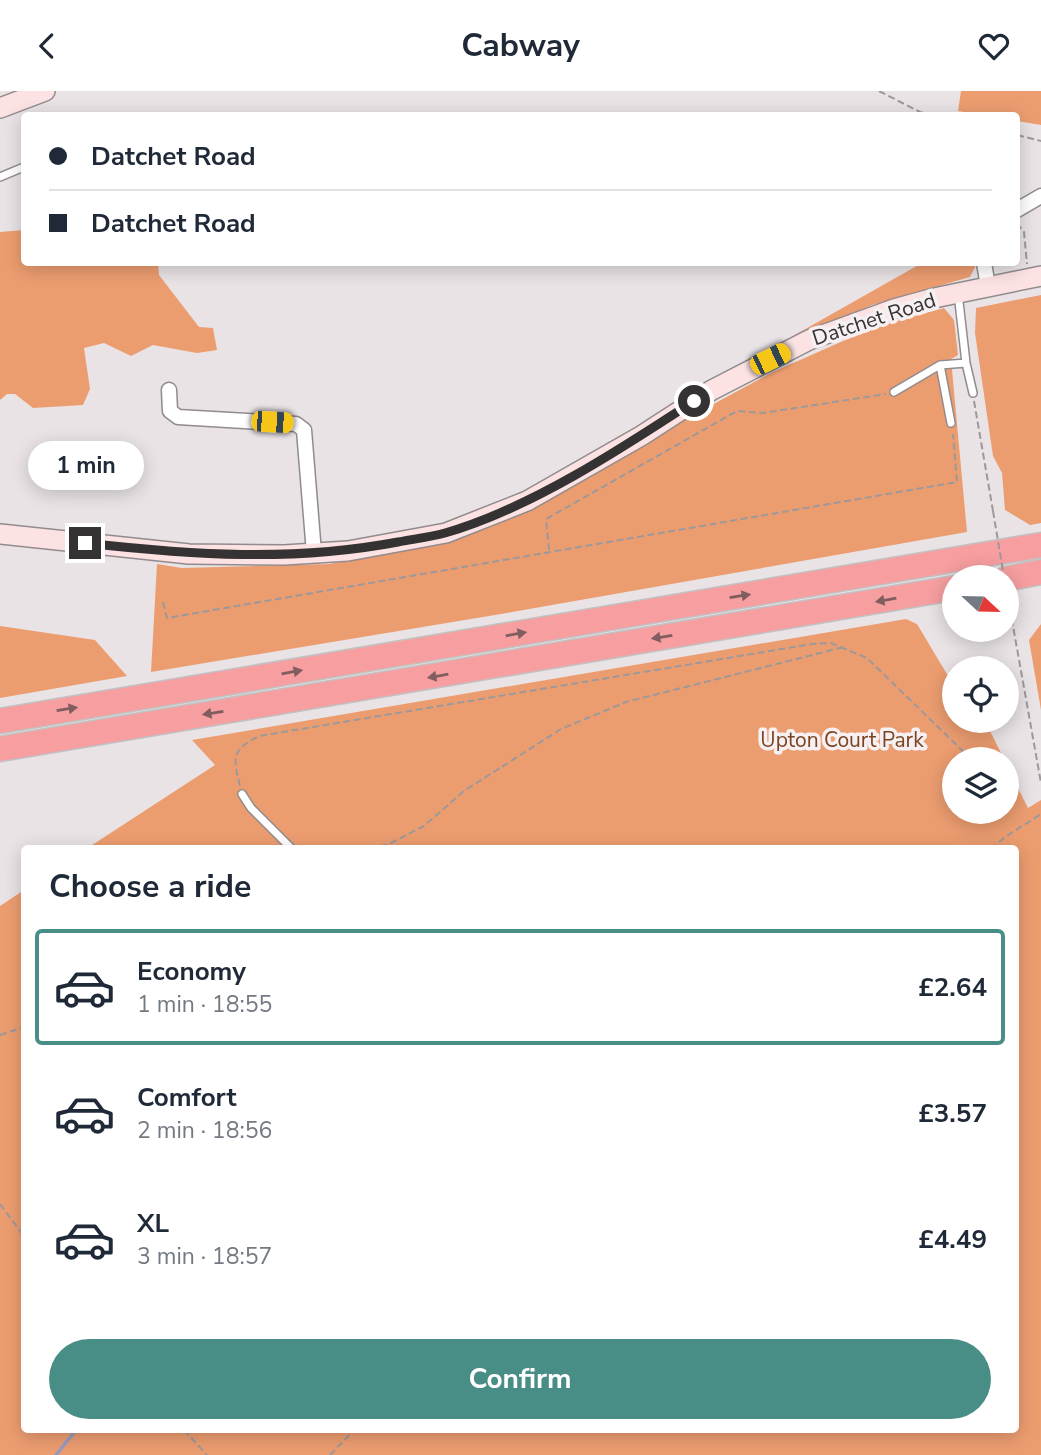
<!DOCTYPE html>
<meta charset="utf-8">
<style>
body{margin:0;font-family:"Nunito Sans",sans-serif;background:#f6f6f7;color:#1f2937;height:100vh;display:flex;flex-direction:column;font-size:26px;white-space:nowrap}
*{box-sizing:border-box;margin:0}
p{font-size:23px;color:#747a83}
.icon{flex:none;width:38px;height:38px;fill:none;stroke:currentColor;stroke-width:2;stroke-linecap:round;stroke-linejoin:round}
.map{position:relative;flex:1;overflow:hidden}
.sheet{position:absolute;left:21px;top:754px;width:998px;height:588px;display:flex;flex-direction:column;background:#fff;border-radius:7px;box-shadow:0 4px 18px #0003}
.sheet>*{flex:none}
.top-card{position:absolute;left:21px;top:21px;width:999px;height:154px;border-radius:7px;box-shadow:0 4px 18px #0003;display:grid;align-content:center;height:154px;padding:0 28px;background:#fff}
.needle{width:46px;rotate:112deg}
.buttons{position:absolute;left:942px;top:474px;display:grid;gap:14px}
.buttons a{display:grid;place-items:center;width:77px;height:77px;border-radius:50%;background:#fff;box-shadow:0 4px 18px #0003;font-size:35px}
.end{position:absolute;width:32px;height:32px;margin:-16px;border:9px solid #353233;background:#fff;box-shadow:0 0 0 4px #fff}
.from{border-radius:50%}
.bubble{position:absolute;height:49px;border-radius:24px;background:#fff;box-shadow:0 4px 18px #0003;font-size:23px;font-weight:700;line-height:49px;text-align:center}
.car{position:absolute;width:21px;height:42px;margin:-21px -10px;border-radius:9px;box-shadow:0 0 5px 2px #0007;background:linear-gradient(#f5c518 24%,#345 0 40%,#f5c518 0 76%,#345 0 86%,#f5c518 0)}
.top-card b{display:flex;align-items:center;gap:24px;height:66px;font-size:26px}
.top-card b+b{border-top:2px solid #e0e1e3}
.top-card i{width:18px;height:18px;background:#1f2937}
ul{padding:0;list-style:none}
li{display:flex;align-items:center;gap:21px;height:116px;margin:0 14px 10px;padding:0 14px;border:4px solid transparent;border-radius:7px}
li div{flex:1}
li b{display:block;font-size:26px}
li em{font-style:normal;font-weight:700}
li.active{border-color:#488e87}
li>.icon{width:63px;height:63px;stroke-width:1.5}
h2{padding:0 28px;font-size:32px;line-height:84px}
.primary-button{display:flex;gap:14px;margin-top:auto;padding:14px 28px}
.primary-button a{flex:1;height:80px;border-radius:42px;background:#488e87;color:#fff;font-size:28px;font-weight:700;line-height:80px;text-align:center}
header{display:flex;justify-content:space-between;align-items:center;height:91px;padding:0 28px;background:#fff;font-size:32px;font-weight:700}
.map>svg:first-child{display:block}
.green{fill:#ec9d70}
.lines{fill:none;stroke-linecap:round;stroke-linejoin:round}
.stream{stroke:#9a9bc0;stroke-width:3.5}
.lane-casing{stroke:#918b8e;stroke-width:10}
.street-casing{stroke:#918b8e;stroke-width:17}
.secondary-casing{stroke:#918b8e;stroke-width:22}
.highway-casing{stroke:#c2c2c2;stroke-width:27}
.path{stroke:#9d989a;stroke-width:2;stroke-dasharray:7 3.5;stroke-linecap:butt}
.lane{stroke:#fff;stroke-width:7}
.street{stroke:#fff;stroke-width:14}
.secondary{stroke:#fce2e2;stroke-width:19}
.highway{stroke:#f69ea0;stroke-width:24}
.path-bridge{stroke:#9d989a;stroke-width:2;stroke-dasharray:7 3.5;stroke-linecap:butt}
.oneway{fill:#825d5f}
.route{stroke:#353233;stroke-width:9}
.labels{text-anchor:middle;dominant-baseline:central;stroke-width:7;stroke-linejoin:round;paint-order:stroke}
.street-label{font-size:21px;fill:#353233;stroke:#f6f0f3}
.park-label{font-size:21px;fill:#7c4321;stroke:#f6f0f3}
</style>
<header><svg class="icon" aria-label="back" viewBox="0 0 24 24"><path d="M15 5l-7 7 7 7"/></svg>Cabway<svg class="icon" aria-label="heart" viewBox="0 0 24 24"><path d="M12 20l-8-8c-3-5 5-10 8-4 3-6 11-1 8 4z"/></svg></header>
<div class="map">
<svg width="1041" height="1364" viewBox="0 0 1041 1364">
<rect width="100%" height="100%" fill="#e9e3e6"/>
<path class="green" d="M961,0H1041V34L1017,30V24H983L958,20Z
M24,139V172H158L159,184L199,236L213,237L217,259L197,262L153,254L131,265L104,252L84,257L90,298L83,314L33,317L15,303H7L0,309V141Z
M922,172H977L970,186L872,214L770,258Z
M1041,204V432L1030,434L1005,419L1002,382L993,365L975,242L976,217Z
M944,217L954,229L958,264L951,268L967,441L507,522L151,581L157,473L182,477L329,473L446,452L501,428L773,281L843,250L893,231Z
M906,528L917,533L954,595V630H985L1004,668H954V721H1006V673L1028,717L1041,709V1364H0V815L24,799V1339H1015V758H86L215,674L192,649Z
M1041,533V619L1029,549Z
M0,535L95,549L127,585L0,607Z"/>
<g class="lines">
<path class="stream" d="M56,1364L76,1339"/>
<defs>
<path id="lane" d="M0,86L24,76
M958,202L966,272L973,302
M894,301L940,274
M951,332L940,274L966,272
M242,703L251,717L292,758"/>
<path id="street" d="M1017,119L1041,105
M984,172L988,195
M169,299L170,320L178,326L296,333L304,339L314,462"/>
<path id="secondary" d="M0,17L45,0
M0,443L189,463L284,464L348,460L446,442L527,410L641,345L712,299L809,249L894,218L934,207L1041,185"/>
<path id="highway" d="M1006,488L1041,481
M0,630L1041,454
M0,658L954,497"/>
</defs>
<use href="#lane" class="lane-casing"/>
<use href="#street" class="street-casing"/>
<use href="#secondary" class="secondary-casing"/>
<use href="#highway" class="highway-casing"/>
<path class="path" d="M879,0L920,21L934,24
M1017,44L1041,50
M1017,132L1024,141L1027,173
M974,310L993,420
M549,459L546,428L737,320L763,322L886,303
M1008,507L1041,692
M163,511L167,527L957,391L953,343
M240,695C233,667 231,659 259,645L812,553L831,552L867,567L971,668
M370,758L389,753L424,735L464,700L561,638L626,611L844,556
M991,758L1005,746L1041,723
M0,944L24,936
M0,1113L24,1145
M184,1339L207,1364
M330,1364L354,1339"/>
<use href="#lane" class="lane"/>
<use href="#street" class="street"/>
<use href="#secondary" class="secondary"/>
<use href="#highway" class="highway"/>
<path class="path-bridge" d="M993,420L1004,486"/>
</g>
<defs><path id="oneway-solid" d="M-6-.8H1V-3.2L6.5 0L1 3.2V.8H-6Z" transform="scale(1.75)"/></defs>
<g class="oneway">
<use href="#oneway-solid" transform="translate(740 505) rotate(-9)"/>
<use href="#oneway-solid" transform="translate(886 509) rotate(170)"/>
<use href="#oneway-solid" transform="translate(516 543) rotate(-10)"/>
<use href="#oneway-solid" transform="translate(662 546) rotate(171)"/>
<use href="#oneway-solid" transform="translate(292 581) rotate(-10)"/>
<use href="#oneway-solid" transform="translate(438 585) rotate(170)"/>
<use href="#oneway-solid" transform="translate(67 618) rotate(-9)"/>
<use href="#oneway-solid" transform="translate(213 622) rotate(171)"/>
</g>
<g class="lines">
<path class="route" d="M85,452C192,464 292,471 398,451C414,448 430,446 445,442C529,418 621,358 694,310"/>
</g>
<g class="labels">
<g class="street-label">
<text transform="translate(874 228) rotate(-18)">Datchet Road</text>
</g>
<g class="park-label">
<text x="842" y="649">Upton Court Park</text>
</g>
</g>
</svg>
<div class="buttons">
<a><svg class="needle" viewBox="-14 -14 28 28"><path d="M0-13l5 13h-10z" fill="#e53935"/><path d="M0 13l5-13h-10z" fill="#747a83"/></svg></a>
<a><svg class="icon" aria-label="locate" viewBox="0 0 24 24"><circle cx="12" cy="12" r="6"/><path d="M12 2v4M12 18v4M2 12h4M18 12h4"/></svg></a>
<a><svg class="icon" aria-label="layers" viewBox="0 0 24 24"><path d="M12 4l9 5-9 5-9-5zM3 14l9 5 9-5"/></svg></a>
</div>
<i class="end from" style="left:694px;top:310px"></i>
<i class="end" style="left:85px;top:452px"></i>
<div class="bubble" style="left:28px;top:350px;width:116px">1 min</div>
<i class="car" style="left:770px;top:268px;rotate:64deg"></i>
<i class="car" style="left:272px;top:331px;rotate:93deg"></i>
<div class="top-card">
<b><i class="from"></i>Datchet Road</b>
<b><i></i>Datchet Road</b>
</div>
<section class="sheet">
<h2>Choose a ride</h2>
<ul>
<li class="active"><svg class="icon" aria-label="car" viewBox="0 0 24 24"><path d="M5 17H2v-5l4-1 3-4h7l3 4 3 1v5h-3M9 17h6M6 11h13"/><circle cx="7" cy="17" r="2"/><circle cx="17" cy="17" r="2"/></svg><div><b>Economy</b><p>1 min · 18:55</p></div><em>£2.64</em></li>
<li><svg class="icon" aria-label="car" viewBox="0 0 24 24"><path d="M5 17H2v-5l4-1 3-4h7l3 4 3 1v5h-3M9 17h6M6 11h13"/><circle cx="7" cy="17" r="2"/><circle cx="17" cy="17" r="2"/></svg><div><b>Comfort</b><p>2 min · 18:56</p></div><em>£3.57</em></li>
<li><svg class="icon" aria-label="car" viewBox="0 0 24 24"><path d="M5 17H2v-5l4-1 3-4h7l3 4 3 1v5h-3M9 17h6M6 11h13"/><circle cx="7" cy="17" r="2"/><circle cx="17" cy="17" r="2"/></svg><div><b>XL</b><p>3 min · 18:57</p></div><em>£4.49</em></li>
</ul>
<div class="primary-button"><a>Confirm</a></div>
</section>
</div>
